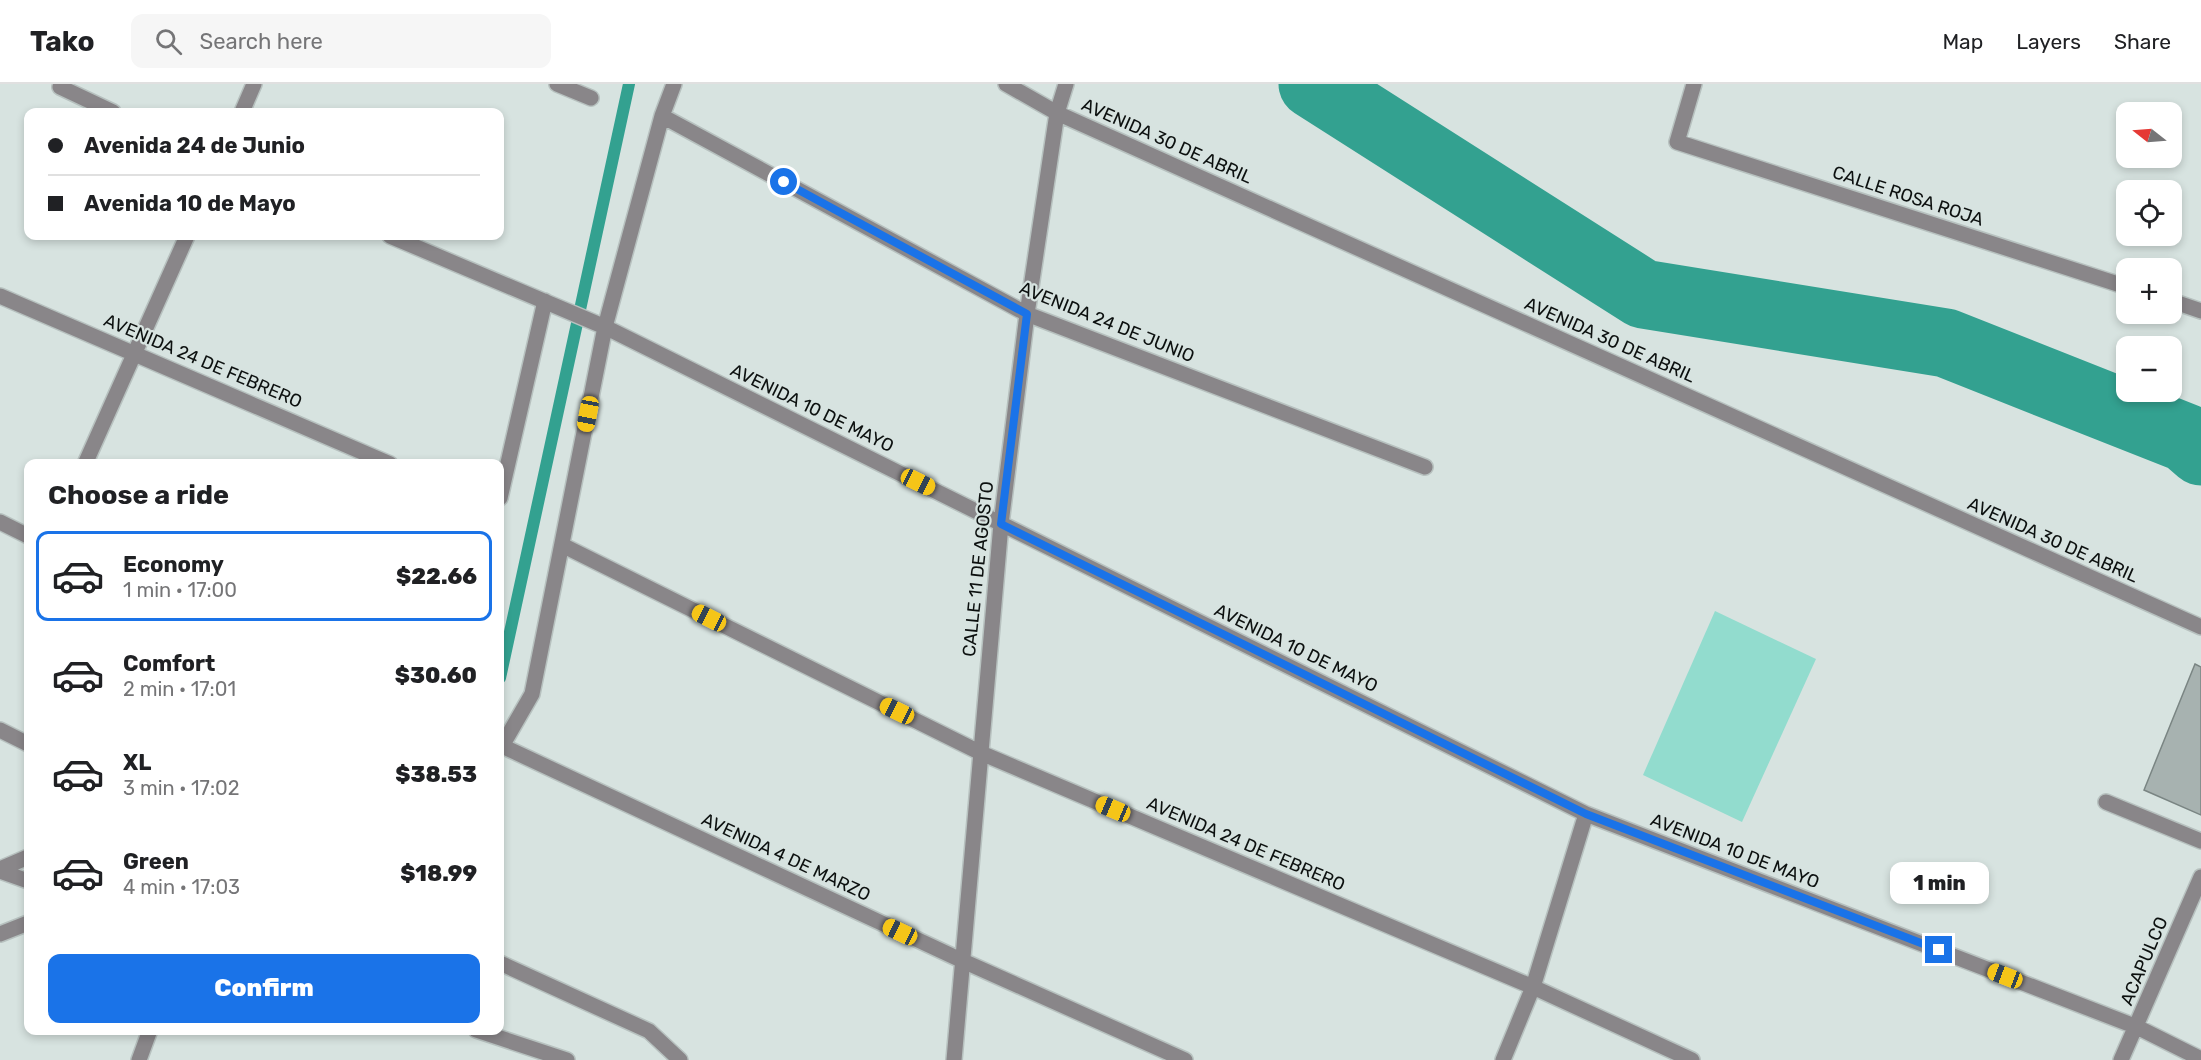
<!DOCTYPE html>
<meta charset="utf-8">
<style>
body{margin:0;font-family:Rubik,sans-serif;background:#f6f6f6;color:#202124;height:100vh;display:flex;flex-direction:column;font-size:22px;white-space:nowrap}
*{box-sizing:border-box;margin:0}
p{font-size:20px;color:#757577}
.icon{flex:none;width:33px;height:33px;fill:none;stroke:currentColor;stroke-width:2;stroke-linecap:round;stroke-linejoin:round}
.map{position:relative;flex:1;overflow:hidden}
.sheet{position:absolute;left:24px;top:375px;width:480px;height:576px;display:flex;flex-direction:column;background:#fff;border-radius:12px;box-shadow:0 3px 9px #0003}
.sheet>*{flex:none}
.guide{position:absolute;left:24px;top:24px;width:480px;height:132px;border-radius:12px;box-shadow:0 3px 9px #0003;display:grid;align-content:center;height:132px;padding:0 24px;background:#fff}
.needle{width:39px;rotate:287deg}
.fabs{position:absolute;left:2116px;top:18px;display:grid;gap:12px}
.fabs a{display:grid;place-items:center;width:66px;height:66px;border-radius:12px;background:#fff;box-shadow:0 3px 9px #0003;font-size:30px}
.end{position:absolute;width:27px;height:27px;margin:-14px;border:8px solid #1a73e8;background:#fff;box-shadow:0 0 0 3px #fff}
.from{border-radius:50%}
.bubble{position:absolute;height:42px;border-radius:12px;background:#fff;box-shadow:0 3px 9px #0003;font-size:20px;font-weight:800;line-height:42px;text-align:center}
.car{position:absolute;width:18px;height:36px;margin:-18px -9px;border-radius:8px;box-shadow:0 0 4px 2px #0007;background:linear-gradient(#f5c518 24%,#345 0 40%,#f5c518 0 76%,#345 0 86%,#f5c518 0)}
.guide b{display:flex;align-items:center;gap:21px;height:57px;font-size:22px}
.guide b+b{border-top:2px solid #e0e0e0}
.guide i{width:15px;height:15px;background:#202124}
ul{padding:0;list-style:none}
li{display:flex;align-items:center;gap:18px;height:90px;margin:0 12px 9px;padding:0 12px;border:3px solid transparent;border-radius:12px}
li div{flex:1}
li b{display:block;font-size:22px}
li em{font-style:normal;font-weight:800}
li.selected{border-color:#1a73e8}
li>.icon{width:54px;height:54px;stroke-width:1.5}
h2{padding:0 24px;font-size:27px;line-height:72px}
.cta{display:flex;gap:12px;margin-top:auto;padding:12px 24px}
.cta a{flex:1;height:69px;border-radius:12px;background:#1a73e8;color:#fff;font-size:24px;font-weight:800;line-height:69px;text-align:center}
header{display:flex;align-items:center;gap:36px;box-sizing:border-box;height:84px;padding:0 30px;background:#fff;border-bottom:2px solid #e0e0e0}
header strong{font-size:28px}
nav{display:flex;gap:33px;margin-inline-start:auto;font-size:21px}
.search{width:420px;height:54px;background:#f6f6f6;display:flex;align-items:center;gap:15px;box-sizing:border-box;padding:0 21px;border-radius:12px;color:#757577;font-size:22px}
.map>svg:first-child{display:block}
.green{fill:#92dcce}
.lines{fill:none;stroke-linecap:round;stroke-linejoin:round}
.stream{stroke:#33a190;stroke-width:12}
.river{stroke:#33a190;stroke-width:69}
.building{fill:#a7b2b0;stroke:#7a8583;stroke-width:1.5}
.minor-casing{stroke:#b7c1bf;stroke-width:18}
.minor{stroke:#898689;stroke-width:15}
.route{stroke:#1a73e8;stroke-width:8}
.labels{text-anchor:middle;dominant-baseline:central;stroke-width:4.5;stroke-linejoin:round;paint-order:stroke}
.street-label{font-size:18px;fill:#0c100f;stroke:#d7e3e0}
</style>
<header>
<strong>Tako</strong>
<div class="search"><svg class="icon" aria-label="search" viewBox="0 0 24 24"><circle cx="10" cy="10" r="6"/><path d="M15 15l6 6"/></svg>Search here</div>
<nav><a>Map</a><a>Layers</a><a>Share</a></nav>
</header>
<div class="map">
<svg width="2201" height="976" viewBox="0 0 2201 976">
<rect width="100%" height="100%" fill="#d7e3e0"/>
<path class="green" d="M1715,527L1816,575L1742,738L1643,691Z"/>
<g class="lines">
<path class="stream" d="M500,594L629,0"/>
<path class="river" d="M1313,0L1643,210L1946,259L2186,354L2201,367"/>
</g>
<path class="building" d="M2195,580L2201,583V731L2144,706Z"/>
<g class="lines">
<defs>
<path id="minor" d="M557,0L591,14
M1006,0L1057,29L2201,543
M1694,0L1677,58L2127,203
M60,3L113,28
M242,28L254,0
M662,32L1027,230L1425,383
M390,152L605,243L1586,730L2137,943L2201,975
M0,212L390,380
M2172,217L2201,227
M85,380L187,152
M500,414L545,217
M0,438L28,452
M562,461L981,669L1533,903L1692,976
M0,646L28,660
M502,662L963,877L1185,976
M502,662L532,610L605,243L662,32L674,0
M2106,718L2201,757
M0,785L28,773
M0,787L28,797
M0,850L28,839
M500,879L649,947L680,976
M476,946L567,976
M139,976L150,946
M954,976L1001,440L1027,230L1057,29L1066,0
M1503,976L1533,903L1586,730
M2121,976L2201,793"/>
</defs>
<use href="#minor" class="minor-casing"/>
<use href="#minor" class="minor"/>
</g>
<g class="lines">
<path class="route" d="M784,98L1027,230L1001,440L1586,730L1939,866"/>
</g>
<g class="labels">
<g class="street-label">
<text transform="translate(1167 57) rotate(24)">AVENIDA 30 DE ABRIL</text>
<text transform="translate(1908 112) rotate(18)">CALLE ROSA ROJA</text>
<text transform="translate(1107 238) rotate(22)">AVENIDA 24 DE JUNIO</text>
<text transform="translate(1610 256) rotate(24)">AVENIDA 30 DE ABRIL</text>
<text transform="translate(203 277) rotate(23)">AVENIDA 24 DE FEBRERO</text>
<text transform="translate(812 324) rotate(26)">AVENIDA 10 DE MAYO</text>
<text transform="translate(2053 456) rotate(24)">AVENIDA 30 DE ABRIL</text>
<text transform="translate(978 485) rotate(-84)">CALLE 11 DE AGOSTO</text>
<text transform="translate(1296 564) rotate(26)">AVENIDA 10 DE MAYO</text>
<text transform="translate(1246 760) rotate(23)">AVENIDA 24 DE FEBRERO</text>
<text transform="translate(1735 767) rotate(21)">AVENIDA 10 DE MAYO</text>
<text transform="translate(786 773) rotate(25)">AVENIDA 4 DE MARZO</text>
<text transform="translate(2144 877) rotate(-67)">ACAPULCO</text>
</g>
</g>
</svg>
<div class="fabs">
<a><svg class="needle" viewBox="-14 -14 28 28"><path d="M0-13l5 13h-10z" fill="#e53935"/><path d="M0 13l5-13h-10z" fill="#757577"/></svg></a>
<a><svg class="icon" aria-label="locate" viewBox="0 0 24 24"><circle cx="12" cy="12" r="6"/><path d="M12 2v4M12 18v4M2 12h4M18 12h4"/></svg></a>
<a>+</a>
<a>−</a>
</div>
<i class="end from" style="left:784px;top:98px"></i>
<i class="end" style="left:1939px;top:866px"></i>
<div class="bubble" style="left:1890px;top:778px;width:99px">1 min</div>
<i class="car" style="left:588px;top:330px;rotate:191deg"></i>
<i class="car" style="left:918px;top:398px;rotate:116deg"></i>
<i class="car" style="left:709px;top:534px;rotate:297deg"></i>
<i class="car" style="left:897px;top:627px;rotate:296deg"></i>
<i class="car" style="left:1113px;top:725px;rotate:293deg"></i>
<i class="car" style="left:900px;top:848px;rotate:295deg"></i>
<i class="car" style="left:2005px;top:892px;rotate:291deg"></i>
<div class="guide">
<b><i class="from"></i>Avenida 24 de Junio</b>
<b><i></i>Avenida 10 de Mayo</b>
</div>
<section class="sheet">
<h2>Choose a ride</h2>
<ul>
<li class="selected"><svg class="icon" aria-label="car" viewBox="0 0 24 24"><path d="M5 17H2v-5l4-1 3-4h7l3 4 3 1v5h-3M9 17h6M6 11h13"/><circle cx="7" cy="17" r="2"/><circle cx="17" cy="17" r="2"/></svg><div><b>Economy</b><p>1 min · 17:00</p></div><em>$22.66</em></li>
<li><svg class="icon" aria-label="car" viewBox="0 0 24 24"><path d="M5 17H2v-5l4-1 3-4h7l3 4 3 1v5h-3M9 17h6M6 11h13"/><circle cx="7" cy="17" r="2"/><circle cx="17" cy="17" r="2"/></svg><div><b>Comfort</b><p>2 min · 17:01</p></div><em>$30.60</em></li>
<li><svg class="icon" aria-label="car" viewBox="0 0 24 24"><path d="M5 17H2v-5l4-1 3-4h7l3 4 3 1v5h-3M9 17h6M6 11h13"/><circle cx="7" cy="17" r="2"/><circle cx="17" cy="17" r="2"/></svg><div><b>XL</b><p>3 min · 17:02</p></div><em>$38.53</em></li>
<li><svg class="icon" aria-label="car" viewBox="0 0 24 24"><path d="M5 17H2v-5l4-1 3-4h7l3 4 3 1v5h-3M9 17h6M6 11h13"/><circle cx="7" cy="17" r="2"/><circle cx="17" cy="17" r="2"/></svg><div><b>Green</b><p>4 min · 17:03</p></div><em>$18.99</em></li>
</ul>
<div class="cta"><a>Confirm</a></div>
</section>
</div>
